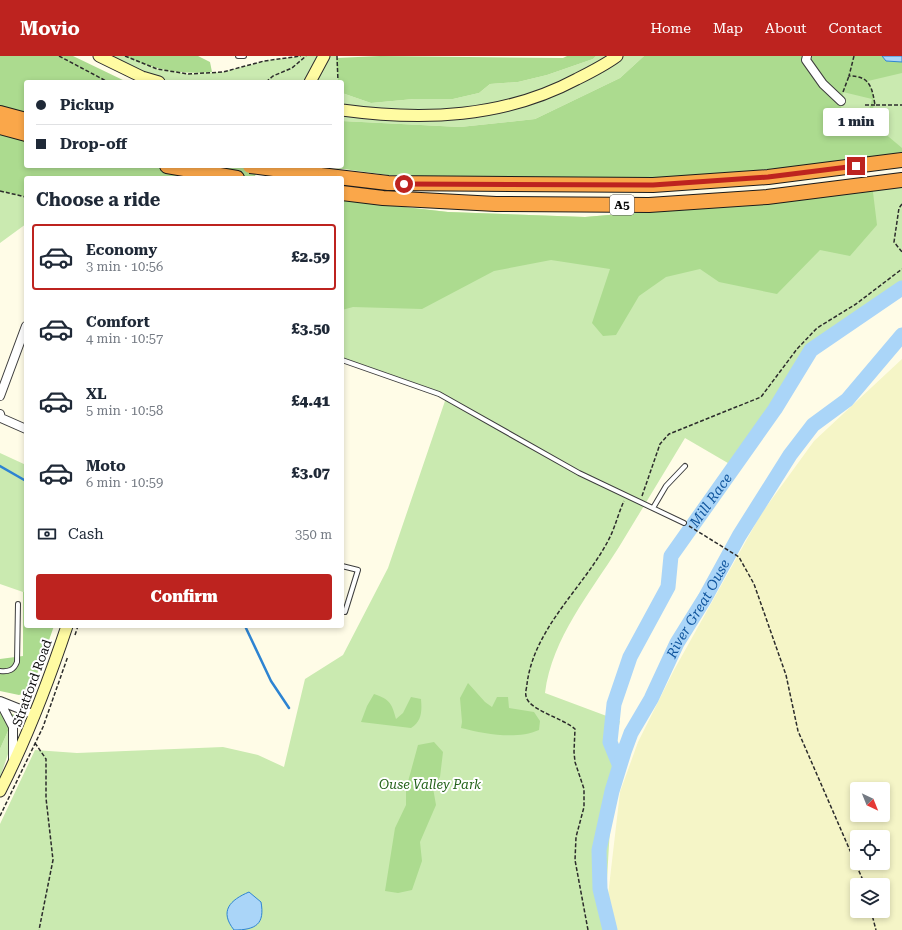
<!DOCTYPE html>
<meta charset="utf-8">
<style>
body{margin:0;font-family:"Roboto Serif",serif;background:#f6f6f7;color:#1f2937;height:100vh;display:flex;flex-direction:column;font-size:15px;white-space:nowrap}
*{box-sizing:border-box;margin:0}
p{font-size:13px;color:#747a83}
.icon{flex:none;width:22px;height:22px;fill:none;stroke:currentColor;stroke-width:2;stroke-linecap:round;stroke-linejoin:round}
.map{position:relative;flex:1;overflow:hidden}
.side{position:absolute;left:24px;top:120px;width:320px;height:452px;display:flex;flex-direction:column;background:#fff;border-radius:4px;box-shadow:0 2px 6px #0003}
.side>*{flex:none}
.top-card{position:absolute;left:24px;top:24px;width:320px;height:88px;border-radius:4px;box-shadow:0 2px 6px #0003;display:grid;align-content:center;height:88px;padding:0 12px;background:#fff}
.needle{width:26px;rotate:137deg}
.controls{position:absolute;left:850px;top:726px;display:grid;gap:8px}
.controls a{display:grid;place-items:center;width:40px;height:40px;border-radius:4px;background:#fff;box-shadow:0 2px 6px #0003;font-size:20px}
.end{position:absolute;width:18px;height:18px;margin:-9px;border:5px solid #bd231f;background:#fff;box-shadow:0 0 0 2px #fff}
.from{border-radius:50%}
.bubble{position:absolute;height:28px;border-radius:4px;background:#fff;box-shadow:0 2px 6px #0003;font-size:13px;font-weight:800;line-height:28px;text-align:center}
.top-card b{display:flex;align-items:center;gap:14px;height:38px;font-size:15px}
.top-card b+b{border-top:1px solid #e0e1e3}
.top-card i{width:10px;height:10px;background:#1f2937}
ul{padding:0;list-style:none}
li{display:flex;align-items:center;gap:12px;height:66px;margin:0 8px 6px;padding:0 4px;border:2px solid transparent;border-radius:4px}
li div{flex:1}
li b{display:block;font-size:15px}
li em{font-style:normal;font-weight:800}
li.on{border-color:#bd231f}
li>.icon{width:36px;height:36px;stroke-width:1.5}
h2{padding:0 12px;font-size:18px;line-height:48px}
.pay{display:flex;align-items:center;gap:10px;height:44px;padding:0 12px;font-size:15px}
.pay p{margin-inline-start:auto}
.cta{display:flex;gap:8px;margin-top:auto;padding:8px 12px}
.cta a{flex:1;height:46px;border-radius:4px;background:#bd231f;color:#fff;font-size:16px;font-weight:800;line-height:46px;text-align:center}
header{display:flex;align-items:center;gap:24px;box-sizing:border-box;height:56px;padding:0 20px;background:#bd231f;color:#fff}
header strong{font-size:19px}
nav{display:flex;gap:22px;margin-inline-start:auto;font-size:14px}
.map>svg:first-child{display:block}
.farmland{fill:#f5f5c7;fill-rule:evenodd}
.green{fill:#caeab0}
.forest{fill:#acdb8f;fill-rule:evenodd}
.water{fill:#aad5f8;stroke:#2e84d2}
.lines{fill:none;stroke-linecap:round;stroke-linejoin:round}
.stream{stroke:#2e84d2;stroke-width:2.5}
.river{stroke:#aad5f8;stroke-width:15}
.lane-casing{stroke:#3d3d3d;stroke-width:6}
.street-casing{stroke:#3d3d3d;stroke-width:10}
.secondary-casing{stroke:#2c2c2c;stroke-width:13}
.highway-casing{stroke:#1b1b1b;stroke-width:16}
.path{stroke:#2c2c2c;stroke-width:1.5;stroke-dasharray:4 2;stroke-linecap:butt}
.lane{stroke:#fff;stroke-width:4}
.street{stroke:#fff;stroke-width:8}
.secondary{stroke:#fffba2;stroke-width:11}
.highway{stroke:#faa74a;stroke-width:14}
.highway-bridge-casing{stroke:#1b1b1b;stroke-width:16;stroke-linecap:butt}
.highway-bridge{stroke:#faa74a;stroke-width:14}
.route{stroke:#bd231f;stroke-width:5}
.labels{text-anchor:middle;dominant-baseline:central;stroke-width:4;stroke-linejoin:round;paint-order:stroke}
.shield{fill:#fff;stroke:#545454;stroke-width:1}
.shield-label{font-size:12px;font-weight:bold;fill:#0a0a0a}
.street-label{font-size:13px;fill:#0a0a0a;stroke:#fff}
.park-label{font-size:13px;font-style:italic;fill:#236219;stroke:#fff}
.water-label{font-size:14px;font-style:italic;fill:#11569e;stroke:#fff}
</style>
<header>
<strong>Movio</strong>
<nav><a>Home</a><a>Map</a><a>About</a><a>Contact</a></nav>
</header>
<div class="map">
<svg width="902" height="874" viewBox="0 0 902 874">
<rect width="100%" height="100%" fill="#fffce7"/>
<path class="farmland" d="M902,303V874H604L620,736L638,686L674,614L761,458L814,385ZM857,733H883V759H857ZM857,781H883V807H857ZM857,829H883V855H857Z"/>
<path class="green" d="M99,0H125L157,13L188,18L223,16L264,5L301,0H337L338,26H159Z
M596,0H644L620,22L535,63L460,71L342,65V37L371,47L414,43H453L479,37L490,28L518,26L547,19L593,3Z
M807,0H902V96L841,106V45Z
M902,126V232L811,294L775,353L733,410L685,382C663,418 641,455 619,491C590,537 552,582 545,637L620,665L615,687L604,874H0V768L35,694L77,697L223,691L258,699L284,711L305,623L343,599L388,512L446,342L342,304V144L448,156L585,161L680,153Z
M0,135L26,141V168L0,187Z
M0,397L26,409V533L23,536L0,528Z
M15,659L20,662L0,722V693Z"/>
<path class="forest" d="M0,0H73L127,26H26V110H260L254,122H26V141L0,135Z
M125,0H198L210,6L212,16C180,19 154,14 125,0Z
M380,0L563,2L567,0H596L593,3L547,19L518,26L490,28L479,37L453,43H414L371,47L342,37V26H338L336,2Z
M644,0H882L886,5L902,6V17L868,25C876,41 875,48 870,65L902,92V96L841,106L679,122L505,123L388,119L321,110H342V65L460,71L535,63L620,22ZM843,36L872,43L867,62L841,54Z
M872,128L877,169L850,200L820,194L777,238L719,226L700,213L666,221L639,240L616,279L603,280L592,267L610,213L551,204L494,215L422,253L353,251L342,254V144L448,156L585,161L680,153Z
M26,533V570H54L31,635L19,639L0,635V603L23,600V536Z
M468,627L485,646L492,651L497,641H508L509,652L534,656L540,665L539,674C516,684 485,678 461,672L462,666L460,642Z
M374,638C390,643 392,648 396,663L403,657L411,641L421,643C422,655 422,665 411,672L361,666L367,650Z
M0,654L15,659L0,693Z
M434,686L443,696L440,721L433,732L436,749L420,786L422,805L412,834L398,837L385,835L395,772L406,749V733L418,689Z"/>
<path class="water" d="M882,0H902V6L886,5Z
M249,836L261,846C265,868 256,874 234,874C219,855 230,844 249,836Z"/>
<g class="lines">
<path class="stream" d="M0,410L26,425
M245,570L271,625L289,652"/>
<g class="river">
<path id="s1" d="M619,708L610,686L614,648L630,601L668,531L671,500L775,353L811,294L902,232"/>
<path id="s2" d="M610,874L600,833L599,794L612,735L624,696L631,677L651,643L677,587L705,542L739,480L790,399L813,369L847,344L902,279"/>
</g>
<defs>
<path id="lane" d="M238,0H244
M342,304L439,338L579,417L684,467
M653,452L666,430L685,410
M342,510L358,514L345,556
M0,615C9,616 14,614 17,606L18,548"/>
<path id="street" d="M807,0L806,4L823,28L841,45
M0,340L26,270
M0,358L1,362L26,373
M0,645L35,659
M0,646L13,671V704"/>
<path id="secondary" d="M99,0L142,21L159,26
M310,26L324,0
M342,54C423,65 504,62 577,23C591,16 605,9 617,0
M0,735C27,682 48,627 67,570"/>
<path id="highway" d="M0,57L26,64
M0,71L26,78
M167,110L237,122
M312,118L388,127L653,129L768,121L902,104
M342,137L383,142L496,148L649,149L767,141L902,124"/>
</defs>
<use href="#lane" class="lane-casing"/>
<use href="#street" class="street-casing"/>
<use href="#secondary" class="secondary-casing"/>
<use href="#highway" class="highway-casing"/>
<path class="path" d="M59,0L108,26
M125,0L157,13L188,18L223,16L264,5L301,0
M337,0L338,26
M854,0L849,20C870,20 872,31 875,49H902
M266,26L273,20L292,12L306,0
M843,36L849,20
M865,49H875
M0,135L26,141
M902,148L899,152L894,186L902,196
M642,440L660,388L669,378L761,341L797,293L817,272L856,248L902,213
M689,470L739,501L754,528L786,619L798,675L865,829
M75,579L78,570
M26,646L34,632
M35,687L46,703V742L53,804L39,874
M0,760L43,671L68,600
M871,855L876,874
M588,874L575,804L576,781L584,751V733L575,706L574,696L575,673C563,662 528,654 526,640C525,636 527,631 527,628C534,572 583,532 608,485C615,472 618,458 624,445"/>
<use href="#lane" class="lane"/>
<use href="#street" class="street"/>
<use href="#secondary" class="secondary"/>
<use href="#highway" class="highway"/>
<defs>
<path id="highway-bridge" d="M250,110L312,118"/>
</defs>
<use href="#highway-bridge" class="highway-bridge-casing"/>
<use href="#highway-bridge" class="highway-bridge"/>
</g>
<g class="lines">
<path class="route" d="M404,128L653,129L768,121L856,110"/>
</g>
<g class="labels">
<rect class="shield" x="610" y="139" width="24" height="20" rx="3"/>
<g class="shield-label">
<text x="622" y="149">A5</text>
</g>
<g class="street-label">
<text transform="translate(32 627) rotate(-70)">Stratford Road</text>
</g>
<g class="park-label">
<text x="430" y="728">Ouse Valley Park</text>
</g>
<g class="water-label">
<text stroke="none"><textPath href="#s1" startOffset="291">Mill Race</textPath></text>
<text stroke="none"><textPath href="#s2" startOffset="344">River Great Ouse</textPath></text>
</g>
</g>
</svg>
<div class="controls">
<a><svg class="needle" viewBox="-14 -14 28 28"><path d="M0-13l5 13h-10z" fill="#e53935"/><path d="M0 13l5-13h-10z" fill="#747a83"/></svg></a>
<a><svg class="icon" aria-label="locate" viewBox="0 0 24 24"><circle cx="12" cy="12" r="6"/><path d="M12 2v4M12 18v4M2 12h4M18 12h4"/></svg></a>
<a><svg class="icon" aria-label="layers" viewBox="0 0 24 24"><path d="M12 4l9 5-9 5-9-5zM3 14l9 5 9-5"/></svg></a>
</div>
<i class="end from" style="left:404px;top:128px"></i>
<i class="end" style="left:856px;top:110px"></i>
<div class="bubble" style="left:823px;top:52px;width:66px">1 min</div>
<div class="top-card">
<b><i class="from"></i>Pickup</b>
<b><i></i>Drop-off</b>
</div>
<section class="side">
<h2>Choose a ride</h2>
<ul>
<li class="on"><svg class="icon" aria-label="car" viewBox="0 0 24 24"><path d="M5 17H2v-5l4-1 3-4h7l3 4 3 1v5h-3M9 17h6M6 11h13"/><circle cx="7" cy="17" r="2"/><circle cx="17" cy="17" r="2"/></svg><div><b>Economy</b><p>3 min · 10:56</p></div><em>£2.59</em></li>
<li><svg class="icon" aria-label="car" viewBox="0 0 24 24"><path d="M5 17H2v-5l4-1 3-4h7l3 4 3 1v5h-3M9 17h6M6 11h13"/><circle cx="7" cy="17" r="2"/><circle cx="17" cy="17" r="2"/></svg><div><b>Comfort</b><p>4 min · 10:57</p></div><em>£3.50</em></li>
<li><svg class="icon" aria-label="car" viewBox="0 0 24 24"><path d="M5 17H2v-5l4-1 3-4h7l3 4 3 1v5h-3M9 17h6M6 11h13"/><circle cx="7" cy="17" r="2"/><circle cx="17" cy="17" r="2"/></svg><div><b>XL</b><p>5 min · 10:58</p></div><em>£4.41</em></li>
<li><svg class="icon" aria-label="car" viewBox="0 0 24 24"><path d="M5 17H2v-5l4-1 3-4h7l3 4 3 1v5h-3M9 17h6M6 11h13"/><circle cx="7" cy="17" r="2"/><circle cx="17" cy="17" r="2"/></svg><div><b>Moto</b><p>6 min · 10:59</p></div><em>£3.07</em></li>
</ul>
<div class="pay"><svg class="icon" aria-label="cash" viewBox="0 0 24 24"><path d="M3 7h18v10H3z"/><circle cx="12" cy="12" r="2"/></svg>Cash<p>350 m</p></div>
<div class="cta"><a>Confirm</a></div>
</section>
</div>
